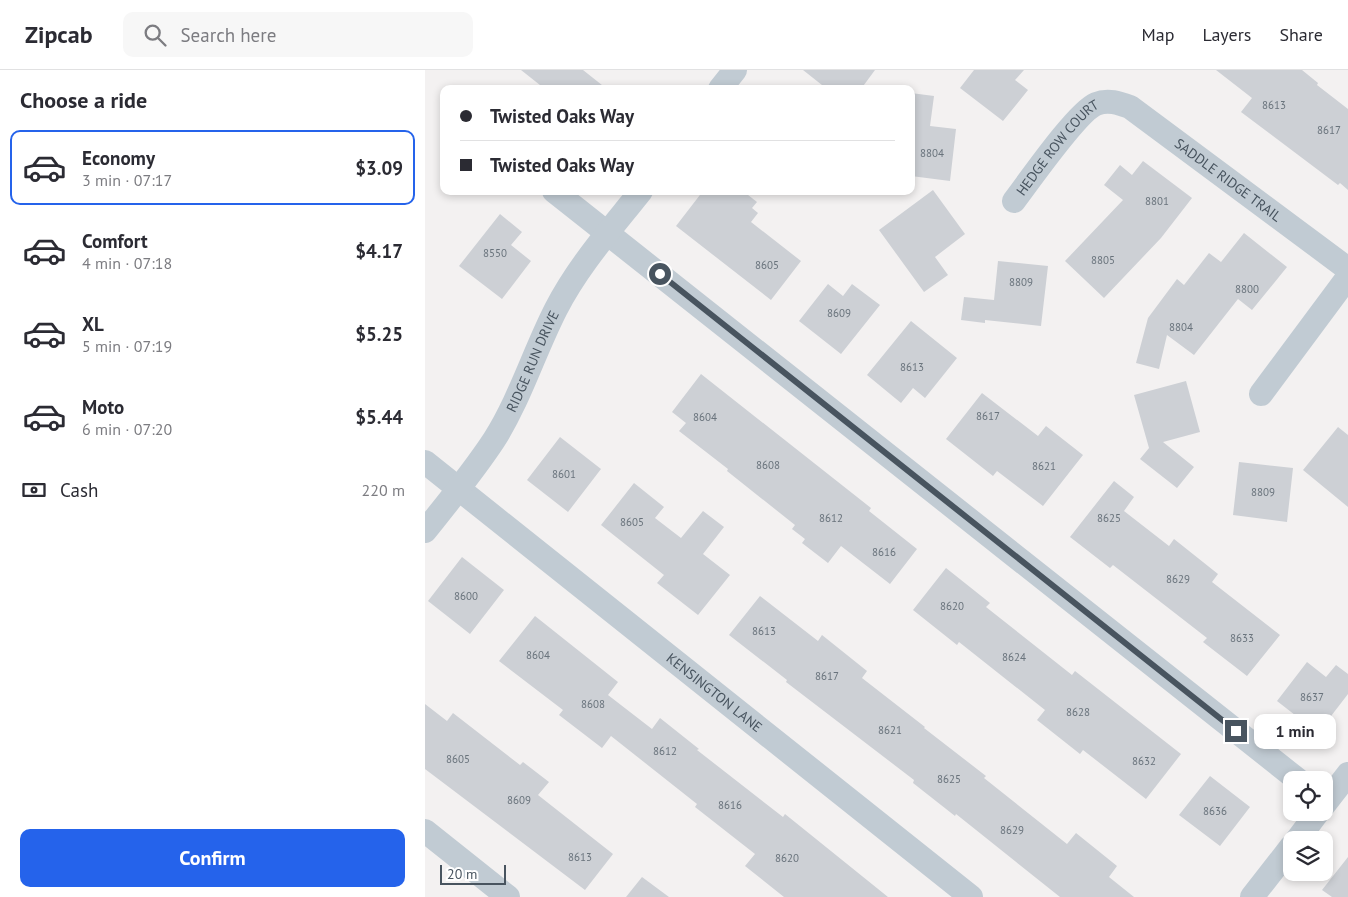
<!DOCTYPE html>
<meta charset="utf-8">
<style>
body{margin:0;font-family:"PT Sans",sans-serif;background:#f7f7f7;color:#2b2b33;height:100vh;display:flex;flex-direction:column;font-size:19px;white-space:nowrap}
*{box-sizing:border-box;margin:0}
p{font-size:16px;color:#7c7c81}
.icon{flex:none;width:28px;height:28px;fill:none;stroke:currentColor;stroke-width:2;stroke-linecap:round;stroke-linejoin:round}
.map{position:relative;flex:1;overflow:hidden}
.side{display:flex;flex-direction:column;background:#fff;width:425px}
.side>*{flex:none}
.hud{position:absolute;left:15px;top:15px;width:475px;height:110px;border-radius:10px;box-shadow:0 2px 8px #0003;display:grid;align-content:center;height:110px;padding:0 20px;background:#fff}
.tools{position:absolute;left:858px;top:701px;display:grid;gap:10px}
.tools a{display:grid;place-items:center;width:50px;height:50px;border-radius:10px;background:#fff;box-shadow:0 2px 8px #0003;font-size:25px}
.scale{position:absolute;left:15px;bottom:12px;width:66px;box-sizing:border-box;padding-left:5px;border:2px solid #48545f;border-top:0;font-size:14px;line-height:18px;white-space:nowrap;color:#48545f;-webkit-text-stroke:4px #fff;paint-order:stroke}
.end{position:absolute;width:22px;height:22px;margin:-11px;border:6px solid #48545f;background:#fff;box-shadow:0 0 0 2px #fff}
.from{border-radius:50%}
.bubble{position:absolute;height:35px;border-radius:10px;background:#fff;box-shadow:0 2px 8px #0003;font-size:16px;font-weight:800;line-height:35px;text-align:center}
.hud b{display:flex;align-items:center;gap:18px;height:48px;font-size:19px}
.hud b+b{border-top:1px solid #e1e1e2}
.hud i{width:12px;height:12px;background:#2b2b33}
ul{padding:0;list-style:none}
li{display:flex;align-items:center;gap:15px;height:75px;margin:0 10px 8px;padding:0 10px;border:2px solid transparent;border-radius:10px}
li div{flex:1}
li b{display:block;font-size:19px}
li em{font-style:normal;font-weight:800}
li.selected{border-color:#2563eb}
li>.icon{width:45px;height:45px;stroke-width:1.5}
h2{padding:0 20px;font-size:22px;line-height:60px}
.pay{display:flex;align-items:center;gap:12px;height:55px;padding:0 20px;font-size:19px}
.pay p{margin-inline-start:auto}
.action{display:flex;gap:10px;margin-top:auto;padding:10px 20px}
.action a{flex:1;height:58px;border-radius:10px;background:#2563eb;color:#fff;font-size:20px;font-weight:800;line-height:58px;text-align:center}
header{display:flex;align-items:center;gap:30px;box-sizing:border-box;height:70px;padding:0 25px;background:#fff;border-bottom:1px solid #e1e1e2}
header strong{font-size:24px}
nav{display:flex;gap:28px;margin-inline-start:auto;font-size:18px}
.search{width:350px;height:45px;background:#f7f7f7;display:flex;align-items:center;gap:12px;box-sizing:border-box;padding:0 18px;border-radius:10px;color:#7c7c81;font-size:19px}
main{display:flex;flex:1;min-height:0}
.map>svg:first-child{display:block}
.building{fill:#cdd0d5}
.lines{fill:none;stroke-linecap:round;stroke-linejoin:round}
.street{stroke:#c1cbd3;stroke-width:24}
.route{stroke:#48545f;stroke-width:6}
.labels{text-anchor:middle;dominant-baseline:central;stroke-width:5;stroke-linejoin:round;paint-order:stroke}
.number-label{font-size:11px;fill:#69737c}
.street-label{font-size:14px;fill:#48545f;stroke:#fff}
</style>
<header>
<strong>Zipcab</strong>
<div class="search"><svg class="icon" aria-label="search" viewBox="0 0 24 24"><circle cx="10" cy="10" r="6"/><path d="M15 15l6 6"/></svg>Search here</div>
<nav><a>Map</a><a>Layers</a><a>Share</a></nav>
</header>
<main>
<section class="side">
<h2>Choose a ride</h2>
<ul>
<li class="selected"><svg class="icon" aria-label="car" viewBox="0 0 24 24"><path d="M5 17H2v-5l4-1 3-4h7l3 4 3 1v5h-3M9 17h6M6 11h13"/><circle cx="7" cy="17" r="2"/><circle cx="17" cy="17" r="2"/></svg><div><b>Economy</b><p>3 min · 07:17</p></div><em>$3.09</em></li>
<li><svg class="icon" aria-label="car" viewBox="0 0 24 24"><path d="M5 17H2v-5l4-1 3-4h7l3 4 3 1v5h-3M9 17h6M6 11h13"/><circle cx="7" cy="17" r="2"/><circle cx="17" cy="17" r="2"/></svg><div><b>Comfort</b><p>4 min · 07:18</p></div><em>$4.17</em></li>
<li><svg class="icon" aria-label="car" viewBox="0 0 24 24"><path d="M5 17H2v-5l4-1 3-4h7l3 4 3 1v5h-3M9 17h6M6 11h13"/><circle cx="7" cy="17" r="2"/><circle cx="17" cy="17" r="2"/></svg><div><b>XL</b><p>5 min · 07:19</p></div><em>$5.25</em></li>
<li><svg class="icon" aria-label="car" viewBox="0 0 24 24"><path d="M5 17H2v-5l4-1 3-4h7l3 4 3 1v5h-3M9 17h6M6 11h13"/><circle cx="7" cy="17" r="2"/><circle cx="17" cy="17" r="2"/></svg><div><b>Moto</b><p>6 min · 07:20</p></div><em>$5.44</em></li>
</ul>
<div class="pay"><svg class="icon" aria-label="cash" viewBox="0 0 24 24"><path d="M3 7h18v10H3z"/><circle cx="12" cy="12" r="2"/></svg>Cash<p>220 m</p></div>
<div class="action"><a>Confirm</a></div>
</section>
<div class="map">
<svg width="923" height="827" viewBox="0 0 923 827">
<rect width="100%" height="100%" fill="#f3f1f1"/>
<path class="building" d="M96,0H158L182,19H120Z
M378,0H450L436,19H402Z
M549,0H599L590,10L603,20L578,51L535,18Z
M791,0H877L893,13L892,15L923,39V120L915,113L913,115L816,42L827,28Z
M486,23L509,26L505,56L531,59L525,111L486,106Z
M718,91L767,128L736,168L679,228L640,191L698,130L679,115L695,95L707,105Z
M508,120L540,164L510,187L523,205L499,222L454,160Z
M278,121H318L332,132L327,138L333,143L326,152L376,191L346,230L251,156Z
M75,144L97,162L86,175L106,191L77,229L34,196Z
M819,163L862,197L827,240L813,229L769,285L742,265L734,299L711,293L723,248L752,209L759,215L784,183L796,192Z
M573,191L623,196L616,256L560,250V253L536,250L539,227L569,230Z
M403,214L418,226L427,214L455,235L416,284L374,251Z
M486,251L532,288L500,328L488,318L476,333L442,305Z
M276,304L446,438L444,441L492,479L465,514L416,476L403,493L377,473L380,469L367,459L370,455L302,401L303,399L254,361L261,353L247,342Z
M761,311L775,362L738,372L769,397L752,418L715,389L724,378L709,325Z
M557,323L613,366L621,356L658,385L618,436L572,401L568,406L521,369Z
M913,357L923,365V437L878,400Z
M135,367L176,399L143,442L102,410Z
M814,392L868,398L862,452L808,445Z
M689,411L709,427L699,441L744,476L749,469L793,504L787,512L855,565L822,606L778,572L782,568L688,495L685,498L645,467Z
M209,413L239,437L230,448L256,468L278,441L299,457L278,484L305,505L273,545L232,513L239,505L176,455Z
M37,487L79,520L45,564L3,531Z
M521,498L565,533L561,537L647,605L650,601L756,684L721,729L658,680L655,684L612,650L620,640L534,572L532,575L488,540Z
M335,526L393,571L397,565L442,601L437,608L500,657L499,658L561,706L559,708L642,774L651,763L692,796L684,807L709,827H635L531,744L530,746L488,713L489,710L361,612L362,610L304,565Z
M110,546L193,612L183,625L227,659L235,648L274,679L272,680L358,747L360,744L463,827H359L320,796L330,784L270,737L272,734L186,666L177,678L134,645L138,640L74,591Z
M882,592L901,607L911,595L923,604V624L893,663L852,631Z
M0,634L22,651L28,643L95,695L98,692L124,712L113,725L188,784L160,820L0,699Z
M785,706L825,737L795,776L754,745Z
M923,787V827H907L897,820Z
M217,807L244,827H201Z"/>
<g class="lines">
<g class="street">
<path d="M295,19L310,0"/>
<path d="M129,121L873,710"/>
<path id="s1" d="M589,131C605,110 652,42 671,34C683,29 694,33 705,37L923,199"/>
<path d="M836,324L923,207"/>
<path id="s2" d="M0,392L546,827"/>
<path id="s3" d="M0,461C24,431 48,402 69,370C95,329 109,282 131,239C153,196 186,159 216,121"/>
<path d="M899,735L923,704"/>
<path d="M0,761L83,827"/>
<path d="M872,770L893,742"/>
<path d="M827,827L866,777"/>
</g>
</g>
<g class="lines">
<path class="route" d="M235,204L811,661"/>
</g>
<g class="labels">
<g class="number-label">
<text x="849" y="35">8613</text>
<text x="904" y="60">8617</text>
<text x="507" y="83">8804</text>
<text x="732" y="131">8801</text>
<text x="70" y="183">8550</text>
<text x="678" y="190">8805</text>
<text x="342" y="195">8605</text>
<text x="596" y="212">8809</text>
<text x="822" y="219">8800</text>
<text x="414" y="243">8609</text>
<text x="756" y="257">8804</text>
<text x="487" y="297">8613</text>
<text x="563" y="346">8617</text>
<text x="280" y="347">8604</text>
<text x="343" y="395">8608</text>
<text x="619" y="396">8621</text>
<text x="139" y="404">8601</text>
<text x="838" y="422">8809</text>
<text x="406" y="448">8612</text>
<text x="684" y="448">8625</text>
<text x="207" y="452">8605</text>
<text x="459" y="482">8616</text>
<text x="753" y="509">8629</text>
<text x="41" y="526">8600</text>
<text x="527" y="536">8620</text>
<text x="339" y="561">8613</text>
<text x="817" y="568">8633</text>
<text x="113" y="585">8604</text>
<text x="589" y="587">8624</text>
<text x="402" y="606">8617</text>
<text x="887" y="627">8637</text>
<text x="168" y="634">8608</text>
<text x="653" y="642">8628</text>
<text x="465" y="660">8621</text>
<text x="240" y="681">8612</text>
<text x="33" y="689">8605</text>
<text x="719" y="691">8632</text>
<text x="524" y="709">8625</text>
<text x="94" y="730">8609</text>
<text x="305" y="735">8616</text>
<text x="790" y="741">8636</text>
<text x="587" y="760">8629</text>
<text x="155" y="787">8613</text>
<text x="362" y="788">8620</text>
</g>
<g class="street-label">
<text stroke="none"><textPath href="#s1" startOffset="69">HEDGE ROW COURT</textPath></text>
<text stroke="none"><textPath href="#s1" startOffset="285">SADDLE RIDGE TRAIL</textPath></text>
<text stroke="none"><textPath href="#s3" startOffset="202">RIDGE RUN DRIVE</textPath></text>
<text stroke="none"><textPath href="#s2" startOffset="370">KENSINGTON LANE</textPath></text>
</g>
</g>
</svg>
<div class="tools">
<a><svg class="icon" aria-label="locate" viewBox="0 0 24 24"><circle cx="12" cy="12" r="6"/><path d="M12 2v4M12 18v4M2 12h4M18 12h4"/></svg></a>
<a><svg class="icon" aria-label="layers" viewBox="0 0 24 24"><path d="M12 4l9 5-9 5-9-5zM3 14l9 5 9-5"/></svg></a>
</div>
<div class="scale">20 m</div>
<i class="end from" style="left:235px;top:204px"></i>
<i class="end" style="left:811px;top:661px"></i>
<div class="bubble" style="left:829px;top:644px;width:82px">1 min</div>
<div class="hud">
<b><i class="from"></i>Twisted Oaks Way</b>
<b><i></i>Twisted Oaks Way</b>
</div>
</div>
</main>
